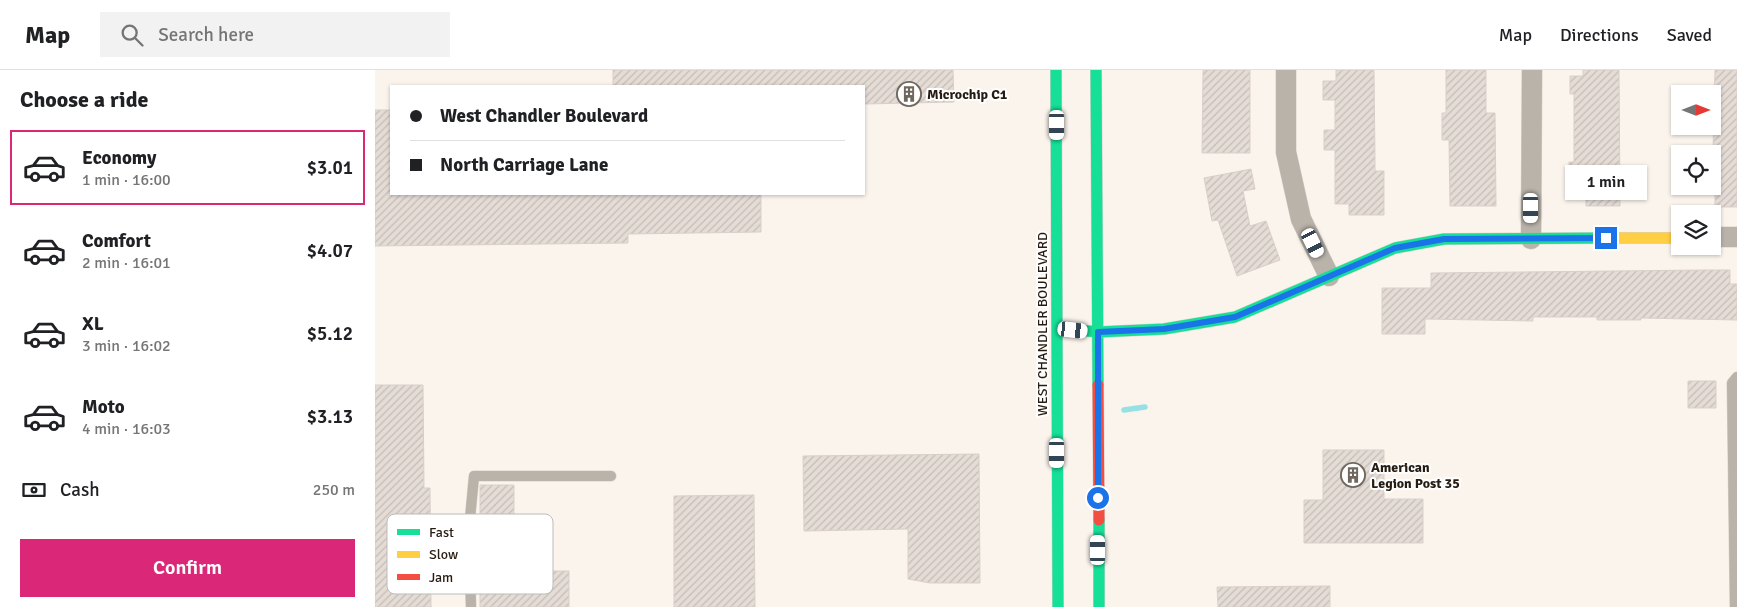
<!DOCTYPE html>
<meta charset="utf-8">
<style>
body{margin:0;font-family:Signika,sans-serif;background:#f2f2f2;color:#202124;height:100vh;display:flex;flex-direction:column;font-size:19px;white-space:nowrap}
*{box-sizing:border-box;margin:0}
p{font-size:16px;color:#757577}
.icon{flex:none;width:28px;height:28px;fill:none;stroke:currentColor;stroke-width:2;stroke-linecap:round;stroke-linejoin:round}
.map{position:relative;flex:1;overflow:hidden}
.panel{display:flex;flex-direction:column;background:#fff;width:375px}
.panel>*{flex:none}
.guide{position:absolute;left:15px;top:15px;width:475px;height:110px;border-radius:0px;box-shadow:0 1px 4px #0004;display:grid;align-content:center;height:110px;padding:0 20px;background:#fff}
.needle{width:32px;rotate:90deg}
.buttons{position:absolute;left:1296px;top:15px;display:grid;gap:10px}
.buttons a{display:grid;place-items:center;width:50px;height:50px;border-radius:0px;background:#fff;box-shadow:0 1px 4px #0004;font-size:25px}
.end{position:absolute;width:22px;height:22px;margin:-11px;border:6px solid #1a73e8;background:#fff;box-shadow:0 0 0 2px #fff}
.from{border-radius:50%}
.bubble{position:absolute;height:35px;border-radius:0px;background:#fff;box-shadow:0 1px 4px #0004;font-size:16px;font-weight:600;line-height:35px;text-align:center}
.car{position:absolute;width:15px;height:30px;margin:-15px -8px;border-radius:6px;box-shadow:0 0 4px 1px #0007;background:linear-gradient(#fff 24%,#345 0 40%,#fff 0 76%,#345 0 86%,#fff 0)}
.guide b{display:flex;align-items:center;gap:18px;height:48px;font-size:19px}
.guide b+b{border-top:1px solid #e0e0e0}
.guide i{width:12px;height:12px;background:#202124}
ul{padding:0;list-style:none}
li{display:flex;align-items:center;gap:15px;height:75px;margin:0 10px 8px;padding:0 10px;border:2px solid transparent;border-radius:0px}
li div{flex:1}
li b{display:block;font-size:19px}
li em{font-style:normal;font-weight:600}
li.current{border-color:#db2777}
li>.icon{width:45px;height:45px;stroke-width:1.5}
h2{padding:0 20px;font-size:22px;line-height:60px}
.pay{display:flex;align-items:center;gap:12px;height:55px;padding:0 20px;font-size:19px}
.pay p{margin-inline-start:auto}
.action{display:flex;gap:10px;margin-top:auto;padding:10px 20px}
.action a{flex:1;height:58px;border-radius:0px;background:#db2777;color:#fff;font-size:20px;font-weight:600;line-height:58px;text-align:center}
header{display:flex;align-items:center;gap:30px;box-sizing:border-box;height:70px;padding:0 25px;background:#fff;border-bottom:1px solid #e0e0e0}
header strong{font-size:24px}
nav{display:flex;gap:28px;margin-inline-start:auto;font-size:18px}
.search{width:350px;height:45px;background:#f2f2f2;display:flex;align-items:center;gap:12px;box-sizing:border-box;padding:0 18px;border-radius:0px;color:#757577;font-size:19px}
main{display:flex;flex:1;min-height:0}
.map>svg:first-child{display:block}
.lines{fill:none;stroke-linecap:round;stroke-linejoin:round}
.stream{stroke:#96e1e4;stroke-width:5.5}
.building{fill:url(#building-hatch);stroke:#d9cfca}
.lane-casing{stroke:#d7d1cb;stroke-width:11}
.street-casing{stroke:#d7d1cb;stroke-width:21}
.fast-casing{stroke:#d7d1cb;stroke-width:12}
.slow-casing{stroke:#d7d1cb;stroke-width:12}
.jam-casing{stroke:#d7d1cb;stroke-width:12}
.lane{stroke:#b9b3aa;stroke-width:10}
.street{stroke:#b9b3aa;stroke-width:20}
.fast{stroke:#16e098;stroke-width:11}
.slow{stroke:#ffcf43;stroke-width:11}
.jam{stroke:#f24e42;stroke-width:11}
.route{stroke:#1a73e8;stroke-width:6}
.labels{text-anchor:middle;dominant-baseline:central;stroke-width:4;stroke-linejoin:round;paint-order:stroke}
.poi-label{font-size:14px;font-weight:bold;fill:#261c11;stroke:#fff;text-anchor:start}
.street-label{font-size:14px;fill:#261c11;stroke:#fff}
.key{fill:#fff;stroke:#bebbb8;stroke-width:1}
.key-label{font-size:14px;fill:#261c11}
</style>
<header>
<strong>Map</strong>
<div class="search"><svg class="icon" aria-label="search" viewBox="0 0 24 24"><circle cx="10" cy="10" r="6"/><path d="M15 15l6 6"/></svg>Search here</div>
<nav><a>Map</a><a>Directions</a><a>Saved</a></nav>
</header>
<main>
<section class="panel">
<h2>Choose a ride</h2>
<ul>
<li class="current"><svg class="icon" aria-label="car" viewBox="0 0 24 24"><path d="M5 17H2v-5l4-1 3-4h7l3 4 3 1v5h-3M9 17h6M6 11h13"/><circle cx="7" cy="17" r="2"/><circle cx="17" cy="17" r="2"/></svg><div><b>Economy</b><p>1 min · 16:00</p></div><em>$3.01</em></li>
<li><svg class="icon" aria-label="car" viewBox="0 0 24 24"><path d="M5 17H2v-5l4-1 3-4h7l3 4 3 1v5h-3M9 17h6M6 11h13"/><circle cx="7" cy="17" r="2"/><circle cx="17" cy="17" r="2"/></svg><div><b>Comfort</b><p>2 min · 16:01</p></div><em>$4.07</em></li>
<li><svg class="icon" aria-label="car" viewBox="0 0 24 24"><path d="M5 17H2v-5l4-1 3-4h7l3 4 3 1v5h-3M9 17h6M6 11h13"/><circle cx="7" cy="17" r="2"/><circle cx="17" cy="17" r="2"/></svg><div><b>XL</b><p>3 min · 16:02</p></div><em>$5.12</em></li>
<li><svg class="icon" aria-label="car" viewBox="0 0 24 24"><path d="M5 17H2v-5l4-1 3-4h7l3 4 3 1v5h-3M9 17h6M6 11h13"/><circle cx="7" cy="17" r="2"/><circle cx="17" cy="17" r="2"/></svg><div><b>Moto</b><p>4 min · 16:03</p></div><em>$3.13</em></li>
</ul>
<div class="pay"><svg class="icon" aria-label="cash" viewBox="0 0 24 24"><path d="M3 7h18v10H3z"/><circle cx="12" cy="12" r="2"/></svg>Cash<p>250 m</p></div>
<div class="action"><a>Confirm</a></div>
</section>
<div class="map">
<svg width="1362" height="537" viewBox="0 0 1362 537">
<defs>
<pattern id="building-hatch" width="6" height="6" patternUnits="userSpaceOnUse" patternTransform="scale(1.25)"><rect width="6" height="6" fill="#e5dcd6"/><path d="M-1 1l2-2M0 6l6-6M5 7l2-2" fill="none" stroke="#c4bcb7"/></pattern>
</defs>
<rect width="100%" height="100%" fill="#faf4ed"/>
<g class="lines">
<path class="stream" d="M749,340L770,337"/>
</g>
<path class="building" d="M238,0H578L579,32L489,34V16H238Z
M828,0H875V83H827Z
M961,0H999L1000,90V101H1009V145H974V134H960V80H949V60H960V30H948V11H961Z
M1071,0H1111V43H1120L1121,136H1075L1074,70H1067V43H1071Z
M1208,0H1244L1245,136H1211V122H1194V92H1199V24H1195V6H1208Z
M1340,0H1362V137H1340V82H1338Z
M0,40H16V124H386V162L253,164V173L0,176Z
M876,99L880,119L868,121L875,156L891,151L905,190L862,206L843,150L837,151L829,108Z
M1330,200H1355V214H1362V250L1266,248V250H1222V247H1158V251L1050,249V264H1007V218H1056V203Z
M1313,311H1341V338H1313Z
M0,315H48L49,418H55L56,537H0Z
M948,380H1009V429H1048V473H929V430H948Z
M604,384L605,513H555L533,509V459L429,461L428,386Z
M105,415H139V501H194V537H105Z
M379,425L380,537H299V426Z
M955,516V537H843L842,517Z"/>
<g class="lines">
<defs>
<path id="lane" d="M96,537L94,459L99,406H236
M1360,537L1357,313L1362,307"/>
<path id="street" d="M911,0V82L926,149L954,206
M1338,167H1362
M1156,169L1157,0"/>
<path id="fast" d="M681,0L683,537
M721,0L723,315
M682,258L723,262L789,259L860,247L1020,178L1069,169L1234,168
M724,450V537"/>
<path id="slow" d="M1234,168H1305"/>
<path id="jam" d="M723,315L724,450"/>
</defs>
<use href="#lane" class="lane-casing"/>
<use href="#street" class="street-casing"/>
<use href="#fast" class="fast-casing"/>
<use href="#slow" class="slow-casing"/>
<use href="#jam" class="jam-casing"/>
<use href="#lane" class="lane"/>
<use href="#street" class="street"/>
<use href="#fast" class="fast"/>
<use href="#slow" class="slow"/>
<use href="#jam" class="jam"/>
</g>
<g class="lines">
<path class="route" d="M723,428V262L789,259L860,247L1020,178L1069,169L1231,168"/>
</g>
<defs>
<symbol id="building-ring" viewBox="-11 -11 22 22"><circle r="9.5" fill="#fff" stroke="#70685e" stroke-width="1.5"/><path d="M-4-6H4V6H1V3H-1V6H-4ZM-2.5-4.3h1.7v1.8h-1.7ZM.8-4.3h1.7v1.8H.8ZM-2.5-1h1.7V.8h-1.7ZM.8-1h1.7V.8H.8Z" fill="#70685e"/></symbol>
</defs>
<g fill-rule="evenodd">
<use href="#building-ring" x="520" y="10" width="28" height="28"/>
<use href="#building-ring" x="964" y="391" width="28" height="28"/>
</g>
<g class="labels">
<g class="poi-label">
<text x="552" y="24">Microchip C1</text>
<text x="996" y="397">American<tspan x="996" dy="16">Legion Post 35</tspan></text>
</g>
<g class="street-label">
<text transform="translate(667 254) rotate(-90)">WEST CHANDLER BOULEVARD</text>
</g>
</g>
<rect x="12" y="444" width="166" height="80" rx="8" class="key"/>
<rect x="22" y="459" width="23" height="6" fill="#16e098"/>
<rect x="22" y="481" width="23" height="7" fill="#ffcf43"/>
<rect x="22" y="504" width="23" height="6" fill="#f24e42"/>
<g class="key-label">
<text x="54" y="467">Fast</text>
<text x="54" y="489">Slow</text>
<text x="54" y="512">Jam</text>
</g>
</svg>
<div class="buttons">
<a><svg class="needle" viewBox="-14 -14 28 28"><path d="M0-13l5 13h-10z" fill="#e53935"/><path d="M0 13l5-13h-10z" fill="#757577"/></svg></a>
<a><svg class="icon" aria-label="locate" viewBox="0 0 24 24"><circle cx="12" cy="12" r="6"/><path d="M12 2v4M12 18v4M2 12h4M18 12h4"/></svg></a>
<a><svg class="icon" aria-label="layers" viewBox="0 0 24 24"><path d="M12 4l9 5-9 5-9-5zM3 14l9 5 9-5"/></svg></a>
</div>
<i class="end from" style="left:723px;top:428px"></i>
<i class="end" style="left:1231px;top:168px"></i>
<div class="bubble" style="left:1190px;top:95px;width:82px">1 min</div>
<i class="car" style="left:682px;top:55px;rotate:180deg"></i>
<i class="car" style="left:1156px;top:138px;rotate:180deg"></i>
<i class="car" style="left:938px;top:173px;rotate:154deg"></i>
<i class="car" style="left:698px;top:260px;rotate:96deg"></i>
<i class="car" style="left:682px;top:383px;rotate:180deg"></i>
<i class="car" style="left:723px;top:480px;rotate:0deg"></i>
<div class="guide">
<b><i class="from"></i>West Chandler Boulevard</b>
<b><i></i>North Carriage Lane</b>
</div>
</div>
</main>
